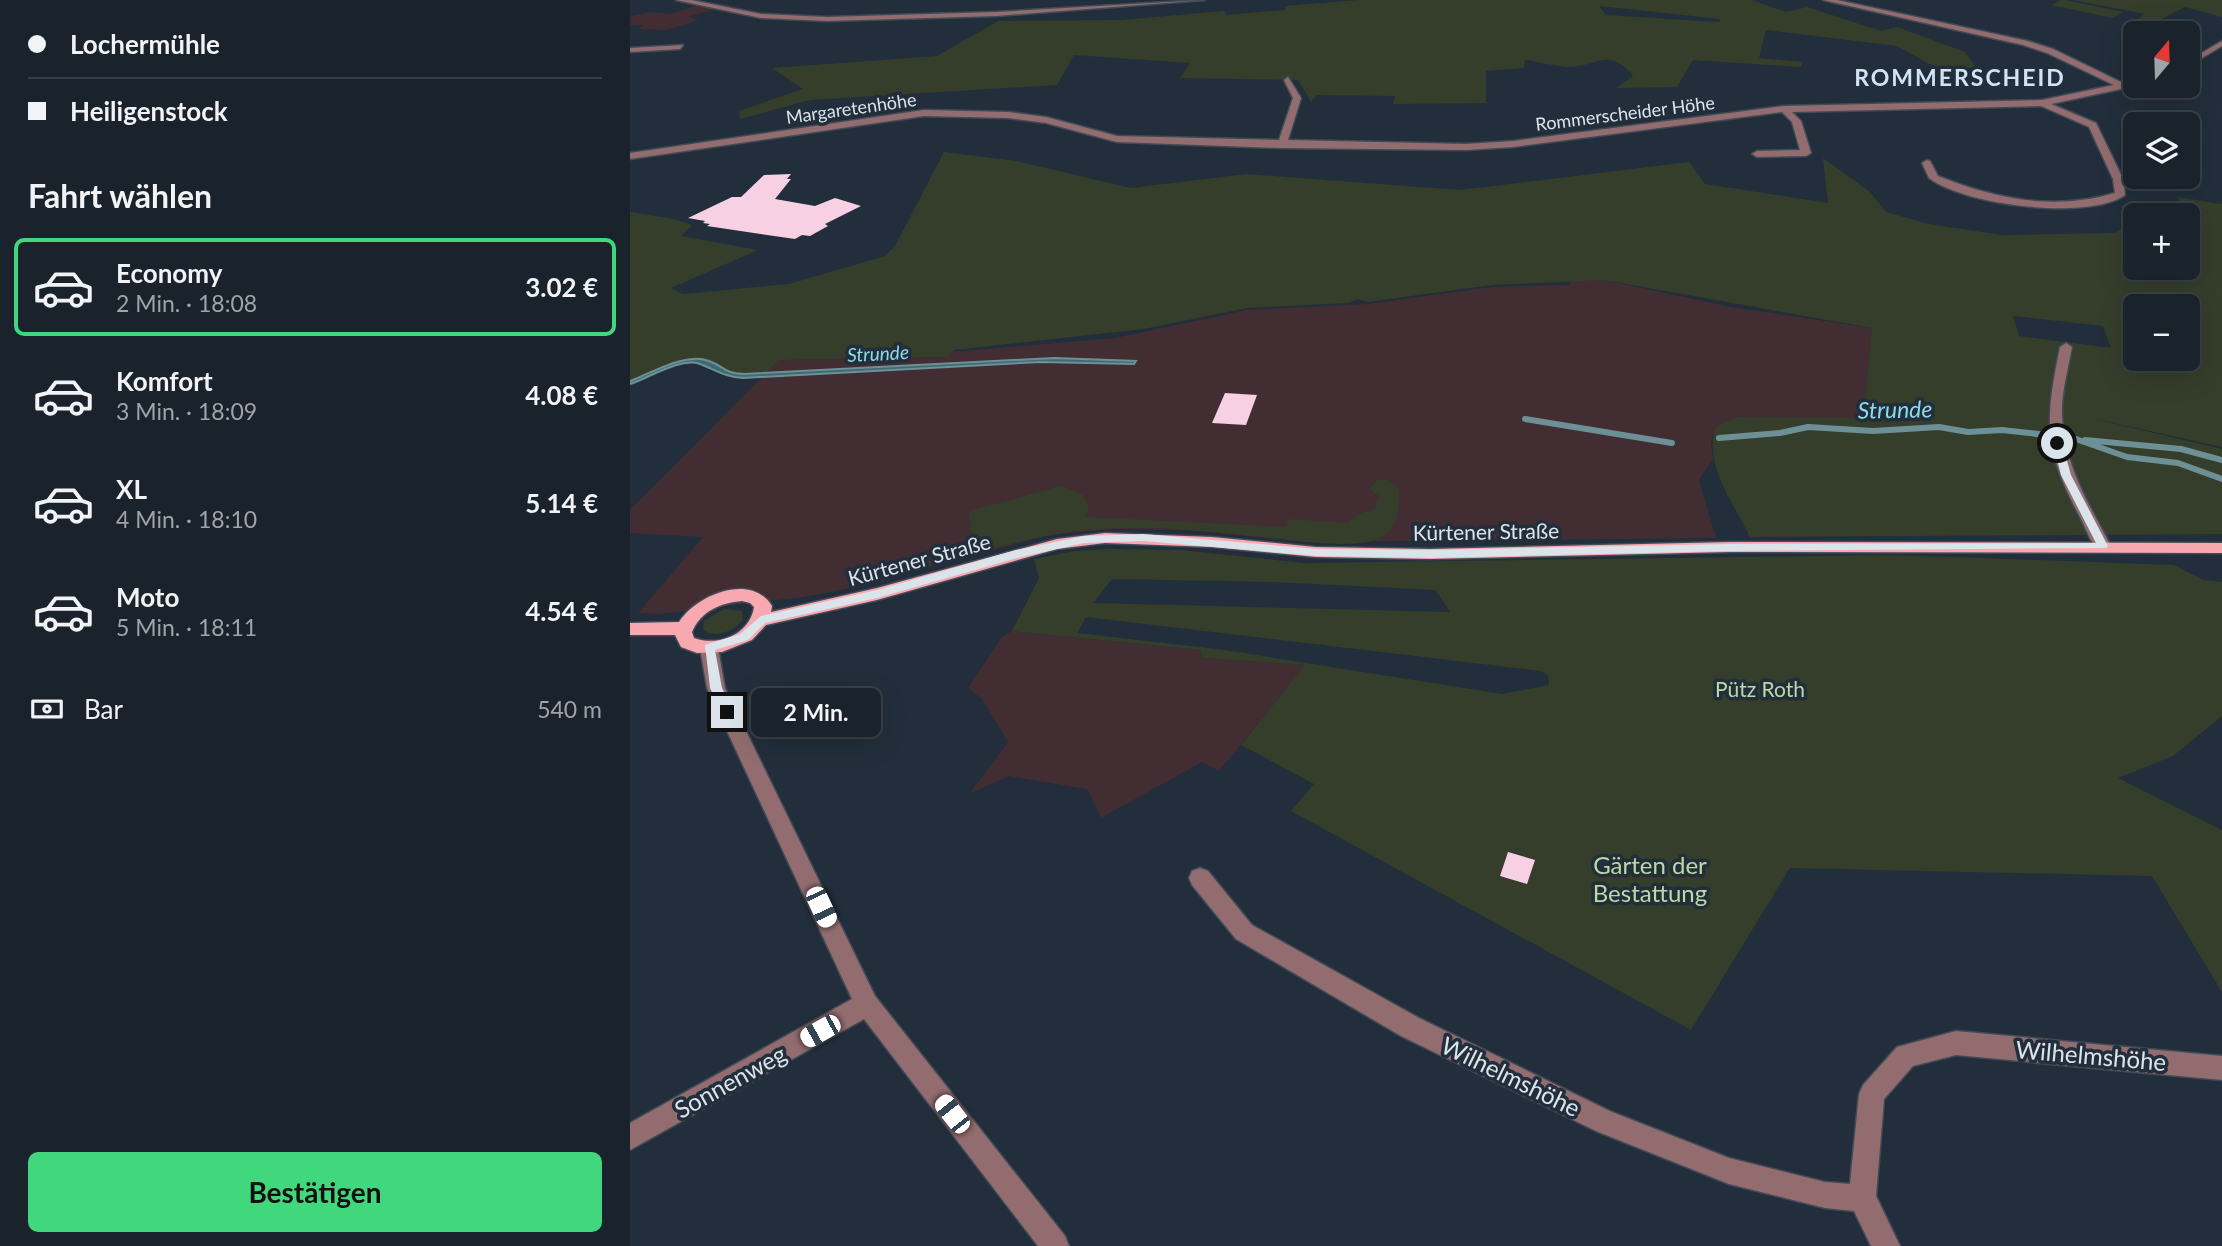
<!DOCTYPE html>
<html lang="de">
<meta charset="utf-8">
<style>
body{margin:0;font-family:Lato,sans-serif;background:#272f38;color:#f1f3f6;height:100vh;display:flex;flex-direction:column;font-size:26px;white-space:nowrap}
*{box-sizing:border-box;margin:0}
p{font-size:23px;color:#9fa4a9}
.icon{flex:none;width:38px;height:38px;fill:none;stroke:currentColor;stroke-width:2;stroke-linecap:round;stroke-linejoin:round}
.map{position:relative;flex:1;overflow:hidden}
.details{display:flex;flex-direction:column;background:#1a222c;width:630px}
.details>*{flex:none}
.top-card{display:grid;align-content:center;height:154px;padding:0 28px;background:#1a222c}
.needle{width:46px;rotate:19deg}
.buttons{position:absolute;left:1493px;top:21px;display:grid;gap:14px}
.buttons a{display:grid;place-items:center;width:77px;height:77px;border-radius:10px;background:#1a222c;box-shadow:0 7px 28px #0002,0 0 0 2px #383f48;font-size:35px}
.end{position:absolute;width:32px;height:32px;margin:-16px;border:9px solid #dbe3eb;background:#111;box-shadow:0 0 0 4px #111}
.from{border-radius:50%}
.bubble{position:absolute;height:49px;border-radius:10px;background:#1a222c;box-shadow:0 7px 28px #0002,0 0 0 2px #383f48;font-size:23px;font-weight:700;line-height:49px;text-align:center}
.car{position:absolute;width:21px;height:42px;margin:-21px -10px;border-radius:9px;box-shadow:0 0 5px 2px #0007;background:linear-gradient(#fff 24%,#345 0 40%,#fff 0 76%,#345 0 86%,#fff 0)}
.top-card b{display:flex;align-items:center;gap:24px;height:66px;font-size:26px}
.top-card b+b{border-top:2px solid #383f48}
.top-card i{width:18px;height:18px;background:#f1f3f6}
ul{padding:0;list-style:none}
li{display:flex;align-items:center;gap:21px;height:98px;margin:0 14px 10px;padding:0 14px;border:4px solid transparent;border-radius:10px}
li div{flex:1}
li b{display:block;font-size:26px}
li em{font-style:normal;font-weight:700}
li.selected{border-color:#41d77c}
li>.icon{width:63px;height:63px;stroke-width:1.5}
h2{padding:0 28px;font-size:32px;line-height:84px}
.pay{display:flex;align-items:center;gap:18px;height:77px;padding:0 28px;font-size:26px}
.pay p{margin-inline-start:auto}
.primary-button{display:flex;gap:14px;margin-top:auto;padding:14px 28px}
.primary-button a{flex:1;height:80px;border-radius:10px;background:#41d77c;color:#111;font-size:28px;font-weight:700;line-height:80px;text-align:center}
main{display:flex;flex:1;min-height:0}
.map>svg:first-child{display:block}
.commercial{fill:#422e32}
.green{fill:#343e2b;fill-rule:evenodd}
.water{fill:#3e6b72;stroke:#6d8f96;stroke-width:2}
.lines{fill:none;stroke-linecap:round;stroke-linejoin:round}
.stream-far1{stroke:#6d8f96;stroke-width:5}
.stream{stroke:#6d8f96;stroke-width:6}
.building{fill:#f7d0e3}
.minor-casing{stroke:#404b57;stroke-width:3}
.major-casing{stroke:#404b57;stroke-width:3}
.minor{fill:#926c6e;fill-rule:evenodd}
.major{fill:#f8a9af;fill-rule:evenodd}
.route{fill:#dbe3eb}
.labels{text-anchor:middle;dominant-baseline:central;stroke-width:7;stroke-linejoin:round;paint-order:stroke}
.far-street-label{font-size:18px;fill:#dbe3eb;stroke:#222e3b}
.far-water-label{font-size:19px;font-style:italic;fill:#8bdce8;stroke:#222e3b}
.street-label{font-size:21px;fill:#dbe3eb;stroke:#222e3b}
.park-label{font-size:21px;fill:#bcd9a1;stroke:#222e3b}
.far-district-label{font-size:23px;font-weight:bold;letter-spacing:2px;fill:#d2e3f4;stroke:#222e3b}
.water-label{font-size:23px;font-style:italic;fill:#8bdce8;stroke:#222e3b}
.near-park-label{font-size:24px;fill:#bcd9a1;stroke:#222e3b}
.near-street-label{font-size:24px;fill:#dbe3eb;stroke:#222e3b}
</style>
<main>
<section class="details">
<div class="top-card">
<b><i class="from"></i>Lochermühle</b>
<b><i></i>Heiligenstock</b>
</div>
<h2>Fahrt wählen</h2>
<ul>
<li class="selected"><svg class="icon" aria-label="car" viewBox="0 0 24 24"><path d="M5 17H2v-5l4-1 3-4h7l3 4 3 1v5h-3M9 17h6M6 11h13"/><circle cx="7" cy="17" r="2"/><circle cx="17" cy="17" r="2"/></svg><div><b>Economy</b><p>2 Min. · 18:08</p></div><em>3.02 €</em></li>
<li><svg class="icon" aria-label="car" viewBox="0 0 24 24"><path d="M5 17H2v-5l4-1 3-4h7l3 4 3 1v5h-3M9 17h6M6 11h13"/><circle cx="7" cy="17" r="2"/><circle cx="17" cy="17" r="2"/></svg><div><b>Komfort</b><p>3 Min. · 18:09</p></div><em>4.08 €</em></li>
<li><svg class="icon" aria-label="car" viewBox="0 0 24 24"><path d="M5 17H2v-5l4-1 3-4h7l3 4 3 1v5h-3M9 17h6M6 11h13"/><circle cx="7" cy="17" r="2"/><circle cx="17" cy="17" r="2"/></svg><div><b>XL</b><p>4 Min. · 18:10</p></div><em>5.14 €</em></li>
<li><svg class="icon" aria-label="car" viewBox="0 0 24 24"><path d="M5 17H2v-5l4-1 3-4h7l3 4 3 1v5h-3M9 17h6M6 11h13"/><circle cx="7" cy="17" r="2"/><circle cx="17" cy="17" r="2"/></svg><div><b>Moto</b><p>5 Min. · 18:11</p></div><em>4.54 €</em></li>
</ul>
<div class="pay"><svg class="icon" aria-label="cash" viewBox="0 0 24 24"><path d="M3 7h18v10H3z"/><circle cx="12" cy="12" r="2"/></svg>Bar<p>540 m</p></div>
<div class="primary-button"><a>Bestätigen</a></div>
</section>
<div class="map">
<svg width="1592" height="1246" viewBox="0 0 1592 1246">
<rect width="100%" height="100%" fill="#222e3b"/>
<path class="commercial" d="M67,5L86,9L58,17L69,20L37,30L8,29L14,25H0L1,16L22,12L41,14Z
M941,279L974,280L1101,307L1242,328L1233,418L1106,417L1086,428L1081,441L1083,459L1069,480L1086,538L678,542L556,530L482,529L418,535L231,586L173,597L28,614L8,613L73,537L0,533V510L133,376L410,362L505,361L424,358L136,373L149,360L318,357L322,352L485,338L617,310L739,304L862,287L939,285Z
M382,631L570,650L572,658L676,665L589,771L572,762L471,818L457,789L379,776L339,794L378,742L352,699L338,688L372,637Z"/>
<path class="green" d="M729,0H1122L1156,12L1177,7L1251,31L1267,27L1335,52L1347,68L1305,67L1267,46L1136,30L1129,58L1173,62L1171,67L1063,60L1047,87L986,88L1003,76C979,46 968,67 938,67C924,66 909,62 895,60L894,68L856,71V103L763,104L765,96L687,95L681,102L668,80L550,78L560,63L444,55L427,85L180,100L110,119L109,111L173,89L142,68L307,56L368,21L491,20L594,11L596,15L655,10V6ZM969,6L1091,19L1089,22L976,15Z
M1431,0H1435L1493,12L1483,18L1421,5Z
M1444,0H1592V17L1555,7L1522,24L1518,30L1500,26L1514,14Z
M314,152L386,161L501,188L616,174L830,190L1059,162L1075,184L1198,203L1193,158L1240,192L1256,212L1299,224L1372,235L1484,233L1500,225L1491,206L1551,207L1547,197L1592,204V447L1452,416L1592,449V534L1120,537C1105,505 1072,463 1086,427L1106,417L1233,418L1242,328L974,280L861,285L738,302L728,299L719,303L617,308L514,329L324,350L318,357L149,360L136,373H98L70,359L57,360L0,381V212L44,219L62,225L51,236L128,250L41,288L53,294L159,284L255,256L265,246ZM1505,215H1558V268H1505ZM1505,306H1558V359H1505ZM1383,316L1473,326L1481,348L1389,336Z
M748,480H758L768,488C769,510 770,532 745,540C720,549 661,540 633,537C584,532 534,527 485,528C399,531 313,564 231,586L248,575L343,550L339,511L431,486L452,494L459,507L455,517L656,527L659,519L718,523L731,513L745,509L749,496L739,489Z
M476,549L552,550L674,563L1267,555L1544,565L1573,580L1592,582V716L1543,756L1488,778L1592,830V992L1522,876L1160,868L1061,1030L661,811L684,784L611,745L675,665L572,658L570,650L382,631L409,578L404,559L444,551ZM482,579L644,582L805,590L820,612L463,603ZM456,617L911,671L918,676L919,685L872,694L595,650L447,633Z
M94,609L112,611L113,620C103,631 87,639 73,630L74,621Z"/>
<path class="water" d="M424,358L506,361L504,364L410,362L113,378C95,377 86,370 70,364C50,357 19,378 0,384V381C22,373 55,352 79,361C96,367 92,373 114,374Z"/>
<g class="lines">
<path class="stream-far1" d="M895,419L902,420"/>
<path class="stream" d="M895,419L1042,443
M1089,438L1150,433L1178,427L1243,431L1309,427L1338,432L1372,430L1443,438L1497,457L1548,463L1592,479
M1455,440L1551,449L1592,460"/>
</g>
<path class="building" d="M161,174L157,179H161L145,199L185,206L205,198L231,206L195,224L198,226L180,236L172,235L165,239L77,226L80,224L73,223L75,221L58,218L102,197H111L134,175Z
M595,393L627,395L616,425L582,423Z
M878,852L905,860L897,884L870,876Z"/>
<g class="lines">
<defs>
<path id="minor" d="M46,0H61L131,14L197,17L366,12L574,0L366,16L197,21L131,18Z
M1193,0H1207L1398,41L1423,49L1493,83L1505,80V86L1421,104L1466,123L1493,179L1495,195C1458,221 1334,205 1299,178L1292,163L1297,160L1300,161L1308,176C1365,199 1424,211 1485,193L1483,179L1459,127L1411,106L1162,112L1171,121L1181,153L1176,156L1127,157L1122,154L1127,151L1170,150L1162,122L1152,112L883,147L836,150L652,148L487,142L416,123L378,118L294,116L0,159V153L294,110L378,112L416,117L487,136L649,140L663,98L654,80L658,77L671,98L658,140L836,144L883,141L1154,106L1412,100L1484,85L1417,53L1393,45Z
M1592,41V46L1558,66V61Z
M53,45L50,49L0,52V48Z
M1436,343L1442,347C1438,370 1431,393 1432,416C1434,464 1459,505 1481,546L1473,551C1462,548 1457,531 1452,521C1414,450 1414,424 1430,347Z
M79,641L85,643L88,648L95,688L245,996L435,1236L439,1246H408L234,1019L0,1150V1123L222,999L77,688L70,648L73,643Z
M570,868L578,871L622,925L789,1018L982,1112L1099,1158L1195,1182L1220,1184L1229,1094L1233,1085L1267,1047L1326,1031L1592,1056V1080L1326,1055L1283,1066L1254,1099L1246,1196L1270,1246H1241L1224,1211L1195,1208L1099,1184L966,1131L771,1036L606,939L562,885L559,878L562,871Z"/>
<path id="major" d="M475,533L582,537L686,547L800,549L1100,542L1592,543V553L1100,552L800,559L686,557L582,547L475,543L427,549L247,600L136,625L122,640L92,652L67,653L51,647L45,635H0V623L49,622C66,595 121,572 142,606L141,612L247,588L427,539ZM112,601L120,603L124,607C120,634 89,647 64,638L62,632C71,611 90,603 112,601Z"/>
</defs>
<use href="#minor" class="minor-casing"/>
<use href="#major" class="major-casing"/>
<use href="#minor" class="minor"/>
<use href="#major" class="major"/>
</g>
<path class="route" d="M1427,440L1432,443L1441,475L1478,546L1476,548L1100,551L800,558L687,556L513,541L454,543L387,558L247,598L135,623L118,640L85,650L92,688L104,712L102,715H93L80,688L75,645L110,634L131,616L247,590L386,550L454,536L513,534L687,549L800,550L1100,544L1466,543L1431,475L1423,443Z"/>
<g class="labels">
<g class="far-street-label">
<text transform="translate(221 108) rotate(-8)">Margaretenhöhe</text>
<text transform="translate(995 113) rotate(-7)">Rommerscheider Höhe</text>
</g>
<g class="far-water-label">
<text transform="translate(248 353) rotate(-3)">Strunde</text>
</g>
<g class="street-label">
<text transform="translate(856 531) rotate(-1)">Kürtener Straße</text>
<text transform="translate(289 559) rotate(-15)">Kürtener Straße</text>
</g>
<g class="park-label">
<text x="1130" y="688">Pütz Roth</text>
</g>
<g class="far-district-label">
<text x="1330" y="77">ROMMERSCHEID</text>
</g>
<g class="water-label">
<text transform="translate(1265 409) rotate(-1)">Strunde</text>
</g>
<g class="near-park-label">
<text x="1020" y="864">Gärten der<tspan x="1020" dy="28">Bestattung</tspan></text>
</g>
<g class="near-street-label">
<text transform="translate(1461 1055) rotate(5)">Wilhelmshöhe</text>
<text transform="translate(881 1076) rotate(26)">Wilhelmshöhe</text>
<text transform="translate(100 1081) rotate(-29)">Sonnenweg</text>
</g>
</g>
</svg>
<div class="buttons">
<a><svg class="needle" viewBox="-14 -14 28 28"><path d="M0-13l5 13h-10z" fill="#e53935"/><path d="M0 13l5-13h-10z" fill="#9fa4a9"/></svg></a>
<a><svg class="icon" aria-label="layers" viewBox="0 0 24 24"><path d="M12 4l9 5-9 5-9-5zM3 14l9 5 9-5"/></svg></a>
<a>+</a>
<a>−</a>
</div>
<i class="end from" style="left:1427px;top:443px"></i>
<i class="end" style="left:97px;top:712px"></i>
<div class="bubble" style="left:121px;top:688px;width:130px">2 Min.</div>
<i class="car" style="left:191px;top:907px;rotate:155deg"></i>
<i class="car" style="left:190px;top:1031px;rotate:241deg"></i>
<i class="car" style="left:322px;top:1114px;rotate:322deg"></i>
</div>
</main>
